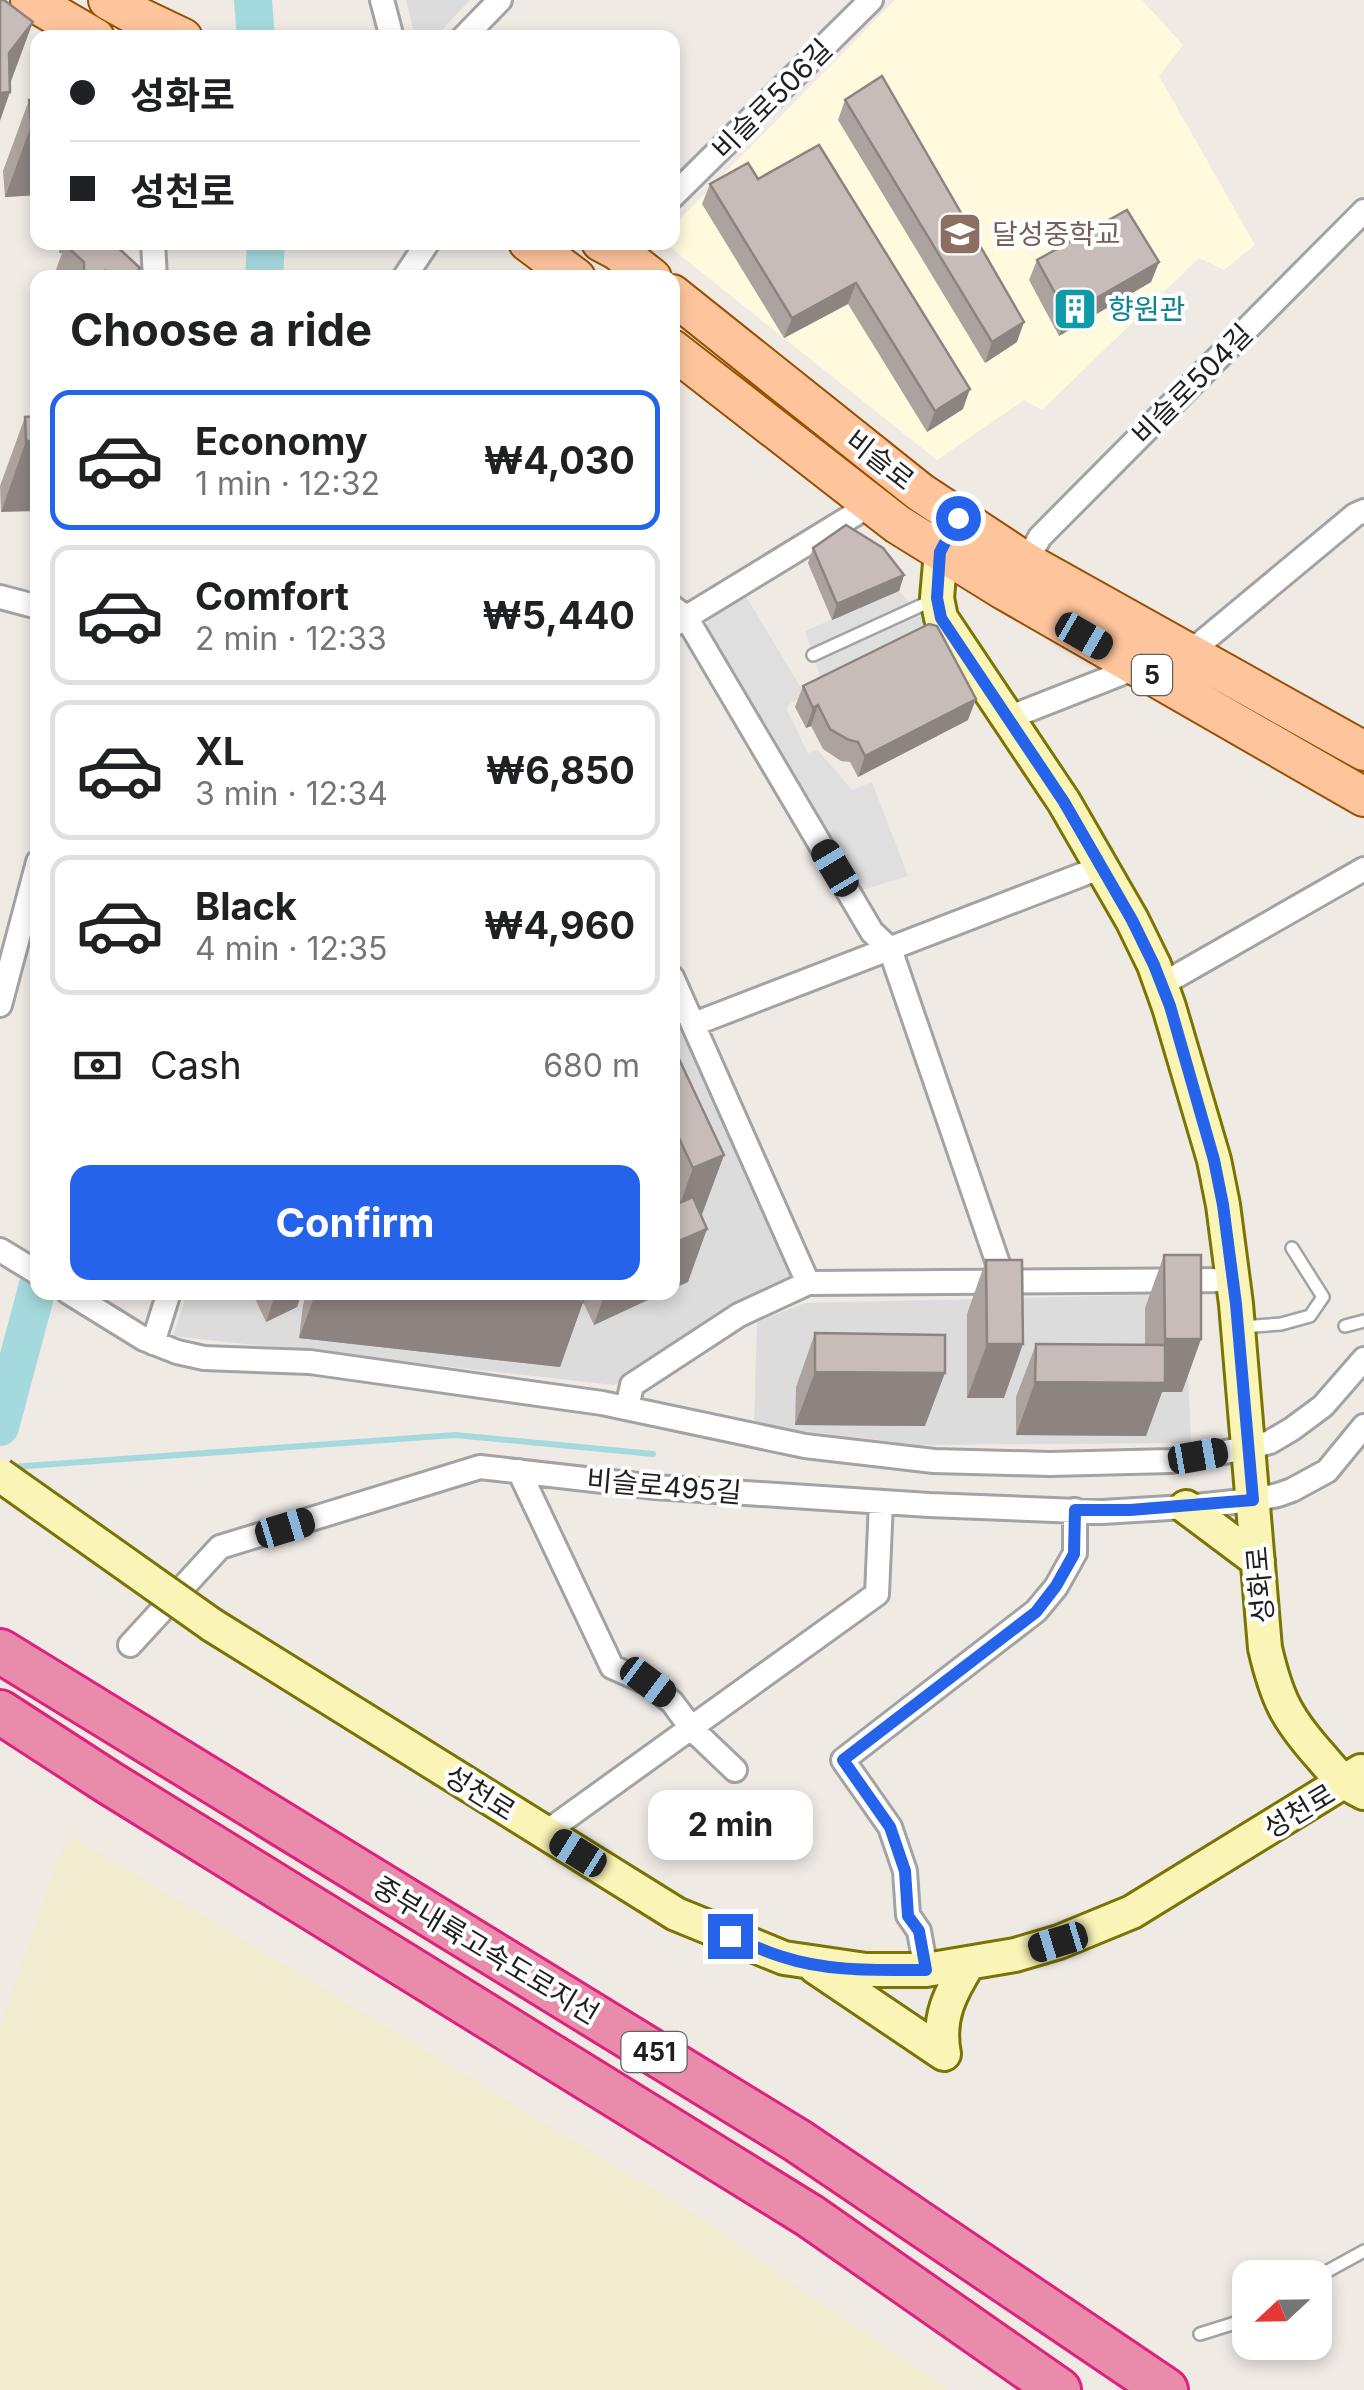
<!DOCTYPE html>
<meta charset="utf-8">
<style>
body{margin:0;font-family:Inter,"Noto Sans KR",sans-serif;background:#f2f2f2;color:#202124;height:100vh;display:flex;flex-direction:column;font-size:38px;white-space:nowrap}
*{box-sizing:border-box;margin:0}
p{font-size:32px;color:#757577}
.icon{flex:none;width:55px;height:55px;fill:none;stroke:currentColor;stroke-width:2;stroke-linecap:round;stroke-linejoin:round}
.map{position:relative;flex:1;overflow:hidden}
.side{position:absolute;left:30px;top:270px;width:650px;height:1030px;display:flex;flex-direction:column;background:#fff;border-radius:20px;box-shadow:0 5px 15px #0003}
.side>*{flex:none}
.top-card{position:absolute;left:30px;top:30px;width:650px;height:220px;border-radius:20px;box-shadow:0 5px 15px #0003;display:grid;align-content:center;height:220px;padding:0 40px;background:#fff}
.needle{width:65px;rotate:248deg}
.controls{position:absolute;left:1232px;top:2260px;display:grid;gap:20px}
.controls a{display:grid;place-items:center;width:100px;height:100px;border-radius:20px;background:#fff;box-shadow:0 5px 15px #0003;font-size:50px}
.end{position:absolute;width:45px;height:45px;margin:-22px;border:12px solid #2563eb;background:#fff;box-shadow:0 0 0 5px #fff}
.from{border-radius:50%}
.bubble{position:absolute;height:70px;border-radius:20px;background:#fff;box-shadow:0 5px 15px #0003;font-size:32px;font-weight:700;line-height:70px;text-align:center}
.car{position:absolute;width:30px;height:60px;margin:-30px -15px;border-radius:12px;box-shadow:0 0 8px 2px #0007;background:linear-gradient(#222 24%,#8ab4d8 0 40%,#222 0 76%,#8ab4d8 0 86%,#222 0)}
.top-card b{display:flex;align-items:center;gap:35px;height:95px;font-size:38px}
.top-card b+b{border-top:2px solid #e0e0e0}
.top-card i{width:25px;height:25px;background:#202124}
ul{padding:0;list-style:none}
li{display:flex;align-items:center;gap:30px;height:140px;margin:0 20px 15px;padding:0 20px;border:5px solid #e0e0e0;border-radius:20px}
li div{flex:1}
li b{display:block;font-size:38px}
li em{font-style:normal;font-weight:700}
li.active{border-color:#2563eb}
li>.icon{width:90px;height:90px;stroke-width:1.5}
h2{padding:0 40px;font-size:45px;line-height:120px}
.pay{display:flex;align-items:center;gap:25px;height:110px;padding:0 40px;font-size:38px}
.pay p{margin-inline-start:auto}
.primary-button{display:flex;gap:20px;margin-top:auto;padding:20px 40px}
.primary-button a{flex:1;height:115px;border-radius:20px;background:#2563eb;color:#fff;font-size:40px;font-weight:700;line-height:115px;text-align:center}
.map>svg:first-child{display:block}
.residential{fill:#dddcdc}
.education{fill:#fffade}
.farmland{fill:#efeccf}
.parking{fill:#dfdfdf}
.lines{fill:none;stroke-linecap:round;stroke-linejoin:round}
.stream{stroke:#a4dade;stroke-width:6}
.river{stroke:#a4dade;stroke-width:38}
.lane-casing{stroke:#a3a3a3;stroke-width:16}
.street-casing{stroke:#a3a3a3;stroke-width:28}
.secondary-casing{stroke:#797403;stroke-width:38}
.primary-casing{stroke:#995000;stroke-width:42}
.highway-casing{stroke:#df217e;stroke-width:48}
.lane{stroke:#fff;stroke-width:11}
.street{stroke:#fff;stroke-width:22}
.secondary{stroke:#fbf4b7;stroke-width:32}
.primary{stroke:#fec59c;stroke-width:38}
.highway{stroke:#e98baa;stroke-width:42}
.secondary-bridge-casing{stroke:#797403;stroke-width:38;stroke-linecap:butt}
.secondary-bridge{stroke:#fbf4b7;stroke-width:32}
.wall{fill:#aca29e}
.shaded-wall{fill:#8c8481}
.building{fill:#c8bcb8;stroke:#8c8481;stroke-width:2.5}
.route{stroke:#2563eb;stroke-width:12}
.labels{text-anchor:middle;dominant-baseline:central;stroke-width:8;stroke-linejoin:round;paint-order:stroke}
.shield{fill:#fff;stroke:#626262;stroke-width:2.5}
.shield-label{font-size:25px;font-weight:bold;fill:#1f1f1f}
.street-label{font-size:28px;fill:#1f1f1f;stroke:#fff}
.education-label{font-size:28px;fill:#785e54;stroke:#fff;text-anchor:start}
.culture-label{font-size:28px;fill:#0d838f;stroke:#fff;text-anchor:start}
</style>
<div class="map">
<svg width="1364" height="2390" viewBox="0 0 1364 2390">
<rect width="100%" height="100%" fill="#f0eae5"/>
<path class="residential" d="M406,0H470L434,38L415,37Z
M673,998L799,1274L734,1306L614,1385L173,1336L187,1293L672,1292Z
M1185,1294L1191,1443L920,1445L754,1425L757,1322L805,1303Z"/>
<path class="education" d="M895,0H1142L1183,45L1159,76L1255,245L1224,270L1199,258L1042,410L1024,400L937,460L665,243L672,242L673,226Z"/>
<path class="farmland" d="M71,1835L712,2224L754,2256L949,2390H0V2027L57,1859Z"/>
<path class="parking" d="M899,591L921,614L927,632L821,679L805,631Z
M744,593L806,696L792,702L786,708L808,753L818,750L852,790L872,782L908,876L859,891L704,631L711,615Z"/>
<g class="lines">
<path class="stream" d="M12,1467L455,1435L653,1454"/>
<path class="river" d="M253,0L256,38
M264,278L266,242
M0,1427L38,1285"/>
<defs>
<path id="lane" d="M813,655L933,600
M1345,1326L1364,1321
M1242,1327L1281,1324L1310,1316L1323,1297L1292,1248
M1315,2278L1364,2251
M1200,2334L1235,2323L1250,2315"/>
<path id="street" d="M382,0L392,38
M463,38L500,0
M672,197L871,0
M153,242L155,278
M404,278L428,242
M1026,562L1040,537L1364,211
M0,597L38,607
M672,607L686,617L872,932L890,949L1004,1281
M677,623L870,505
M1189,653L1355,515L1364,511
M1008,718L1138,667
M672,977L808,1283
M1161,985L1364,869
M0,1005L38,862
M694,1024L1102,867
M0,1250L38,1273
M68,1292L144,1339L177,1352L204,1358L310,1362L602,1403L805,1446L934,1461L1050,1464L1171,1461L1248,1448L1270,1442L1292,1429L1323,1406L1364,1359
M153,1343L169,1292
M627,1408L632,1385L739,1315L808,1283L1233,1280
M519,1471L612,1667L648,1683L672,1702L692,1729L735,1770
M130,1645L220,1547L480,1467L655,1487L929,1505L1102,1512L1186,1507L1253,1500L1278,1495L1292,1490L1327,1471L1364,1426
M545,1833L877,1594L881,1502
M926,1970L919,1931L908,1915L905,1871L890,1827L843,1760L1036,1611L1056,1587L1075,1553V1510"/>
<path id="secondary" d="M952,530L941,552L937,598L941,618L1064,802L1132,920L1154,965L1169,1007L1214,1160L1223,1205L1236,1304L1265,1648C1277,1700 1287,1719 1322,1758C1337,1776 1343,1783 1364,1793
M1186,1507L1258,1561
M212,1625L676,1914L784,1958L866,1970H926L1015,1955L1059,1942L1132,1912L1361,1771
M815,1967L944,2054
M944,2054C937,2018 950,1993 969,1963"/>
<path id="primary" d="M30,0L95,38
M108,0L137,16L183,38
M528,242L576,278
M601,242L618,251L652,278
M672,294L920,492L1026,562L1364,751
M672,349L897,524L1002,589L1364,797"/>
<path id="highway" d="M0,1651L798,2141L1166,2390
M0,1712L108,1782L810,2216L1059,2390"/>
</defs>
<use href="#lane" class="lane-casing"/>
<use href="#street" class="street-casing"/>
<use href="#secondary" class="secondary-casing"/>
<use href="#primary" class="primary-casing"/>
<use href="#highway" class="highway-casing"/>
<use href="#lane" class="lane"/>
<use href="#street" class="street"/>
<use href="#secondary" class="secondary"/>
<use href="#primary" class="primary"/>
<use href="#highway" class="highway"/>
<defs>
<path id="secondary-bridge" d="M0,1475L212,1625"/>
</defs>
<use href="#secondary-bridge" class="secondary-bridge-casing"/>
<use href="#secondary-bridge" class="secondary-bridge"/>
</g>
<path class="wall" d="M29,100L38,195L5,197L3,171Z
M845,100L1017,342L985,363L838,120Z
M819,145L963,409L927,432L848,304L784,338L702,204L710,184L758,179Z
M59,242H112L140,268L137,278H53L62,253H59Z
M1037,260L1159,262L1151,282L1059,336L1029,280Z
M38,416L1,512L0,486L25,417Z
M813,548L904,575L899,591L832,620L808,563Z
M803,686L968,720L858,777L850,762L841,761L823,749L811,726L806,728L795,707Z
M672,1044L724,1155L701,1215L688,1282L672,1289Z
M1164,1255L1201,1339L1182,1392H1162L1146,1436L1016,1435V1397L1036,1344L1145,1345V1308Z
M986,1260L1004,1398H967V1314Z
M252,1292H302L297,1307L266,1322Z
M307,1292H665L594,1325L583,1302L560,1367L299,1338L303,1305Z
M815,1333L925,1426L795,1425L796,1387Z"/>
<path class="shaded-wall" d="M33,22L7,92H10L0,121V77L9,53Z
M31,126H38V195L5,197Z
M1159,262L1151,282L1059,336L1067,315Z
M856,283L848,304L784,338L792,318Z
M1024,322L1017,342L985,363L992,342Z
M970,389L963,409L927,432L935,411Z
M26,441H38V511L1,512Z
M904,575L899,591L832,620L837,604Z
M976,699L968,720L858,777L865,756Z
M818,705L811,726L806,728L813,708Z
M724,1155L700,1220L672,1226L693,1168Z
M707,1229L688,1282L672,1289V1244Z
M276,1292H302L297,1307L266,1322Z
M316,1292H498L583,1302L560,1367L299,1338Z
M605,1292H665L594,1325Z
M1165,1339H1201L1182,1392H1162L1146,1436L1016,1435L1035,1382L1149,1383Z
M987,1344H1023L1004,1398H967Z
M815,1372L945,1373L925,1426L795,1425Z"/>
<path class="building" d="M0,0H4L33,22L9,53L10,92L0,93Z
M882,76L1024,322L992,342L845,100Z
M29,100H38V126H31Z
M819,145L970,389L935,411L856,283L792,318L710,184L748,163L758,179Z
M1127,210L1159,262L1067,315L1037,260Z
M67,242H112L140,268L132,278H114L106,271V278H84V262L65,245Z
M38,416V441H26L25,417Z
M846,525L883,548L904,575L837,604L813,548Z
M929,624L937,626L976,699L865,756L858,742L849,740L830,729L818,705L813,708L803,686Z
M672,1044L724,1155L693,1168L672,1123Z
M693,1197L707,1229L672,1244V1206Z
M1164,1255H1201V1339H1165Z
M986,1260H1022L1023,1344H987Z
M498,1292H584L583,1302Z
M815,1333L945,1335V1373L815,1372Z
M1036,1344L1165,1345V1383L1035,1382Z"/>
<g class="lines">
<path class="route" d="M730,1936C748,1943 765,1952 783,1957C828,1972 879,1970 926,1970L919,1931L908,1916L905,1871L890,1827L843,1760L1036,1612L1056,1586L1074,1554L1075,1510H1130L1253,1500L1236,1304L1223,1205L1214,1160L1170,1006L1154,965L1132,920L1064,802L941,618L937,598L940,552L958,518"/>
</g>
<defs>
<symbol id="school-square" viewBox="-11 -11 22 22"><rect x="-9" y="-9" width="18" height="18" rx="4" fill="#8d6e63" stroke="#fff"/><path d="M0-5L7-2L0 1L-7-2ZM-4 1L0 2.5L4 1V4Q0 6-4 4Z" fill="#fff"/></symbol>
<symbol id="building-square" viewBox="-11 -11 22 22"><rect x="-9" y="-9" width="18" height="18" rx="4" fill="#0f9aa8" stroke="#fff"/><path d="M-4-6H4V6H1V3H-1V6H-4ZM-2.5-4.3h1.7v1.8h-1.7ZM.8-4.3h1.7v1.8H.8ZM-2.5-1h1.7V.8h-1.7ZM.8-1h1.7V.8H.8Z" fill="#fff"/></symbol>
</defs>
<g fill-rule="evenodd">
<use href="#school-square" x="935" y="209" width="50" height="50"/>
<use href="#building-square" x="1050" y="284" width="50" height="50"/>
</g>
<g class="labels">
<g class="shield">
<rect x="1132" y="655" width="40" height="40" rx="8"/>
<rect x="621.5" y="2032" width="65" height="40" rx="8"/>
</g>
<g class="shield-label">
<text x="1152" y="675">5</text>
<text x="654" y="2052">451</text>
</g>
<g class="street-label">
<text transform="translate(772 99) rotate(-45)">비슬로506길</text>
<text transform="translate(1192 384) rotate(-45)">비슬로504길</text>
<text transform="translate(880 460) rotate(38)">비슬로</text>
<text transform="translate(664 1486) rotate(5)">비슬로495길</text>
<text transform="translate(1260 1585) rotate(-95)">성화로</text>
<text transform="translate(480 1793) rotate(32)">성천로</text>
<text transform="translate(1299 1811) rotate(-31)">성천로</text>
<text transform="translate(486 1950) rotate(31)">중부내륙고속도로지선</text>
</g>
<g class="education-label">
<text x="992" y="234">달성중학교</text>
</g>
<g class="culture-label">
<text x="1108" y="309">향원관</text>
</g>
</g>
</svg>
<div class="controls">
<a><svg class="needle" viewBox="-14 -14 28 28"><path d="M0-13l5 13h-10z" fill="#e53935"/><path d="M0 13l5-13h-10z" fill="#757577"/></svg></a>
</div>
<i class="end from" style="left:958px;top:518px"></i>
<i class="end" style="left:730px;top:1936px"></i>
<div class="bubble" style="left:648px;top:1790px;width:165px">2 min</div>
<i class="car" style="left:1084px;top:636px;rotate:120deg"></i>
<i class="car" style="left:835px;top:868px;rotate:329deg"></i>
<i class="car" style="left:1198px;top:1456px;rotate:80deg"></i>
<i class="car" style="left:285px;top:1528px;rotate:73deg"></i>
<i class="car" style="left:648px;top:1682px;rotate:127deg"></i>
<i class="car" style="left:578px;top:1853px;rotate:302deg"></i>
<i class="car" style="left:1058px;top:1942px;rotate:253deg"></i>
<div class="top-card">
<b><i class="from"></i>성화로</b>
<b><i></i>성천로</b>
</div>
<section class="side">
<h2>Choose a ride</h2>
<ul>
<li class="active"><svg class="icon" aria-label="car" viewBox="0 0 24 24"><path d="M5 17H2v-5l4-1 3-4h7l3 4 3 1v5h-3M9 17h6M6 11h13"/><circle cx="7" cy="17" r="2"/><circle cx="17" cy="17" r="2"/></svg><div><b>Economy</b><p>1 min · 12:32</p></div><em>₩4,030</em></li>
<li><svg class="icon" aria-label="car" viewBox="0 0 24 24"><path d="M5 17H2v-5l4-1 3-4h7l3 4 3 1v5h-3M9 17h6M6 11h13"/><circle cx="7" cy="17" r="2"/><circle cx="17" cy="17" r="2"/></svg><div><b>Comfort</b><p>2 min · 12:33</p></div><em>₩5,440</em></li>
<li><svg class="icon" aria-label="car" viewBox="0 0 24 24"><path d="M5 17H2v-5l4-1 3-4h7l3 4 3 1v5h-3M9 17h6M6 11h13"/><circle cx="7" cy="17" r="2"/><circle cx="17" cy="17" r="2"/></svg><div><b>XL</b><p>3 min · 12:34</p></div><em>₩6,850</em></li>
<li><svg class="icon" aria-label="car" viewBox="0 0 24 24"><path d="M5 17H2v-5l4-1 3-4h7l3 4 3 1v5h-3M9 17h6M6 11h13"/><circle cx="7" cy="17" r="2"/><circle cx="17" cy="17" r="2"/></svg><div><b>Black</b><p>4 min · 12:35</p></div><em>₩4,960</em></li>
</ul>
<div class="pay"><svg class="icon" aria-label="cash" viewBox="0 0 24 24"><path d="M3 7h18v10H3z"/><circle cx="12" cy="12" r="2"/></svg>Cash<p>680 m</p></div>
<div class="primary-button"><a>Confirm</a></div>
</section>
</div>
